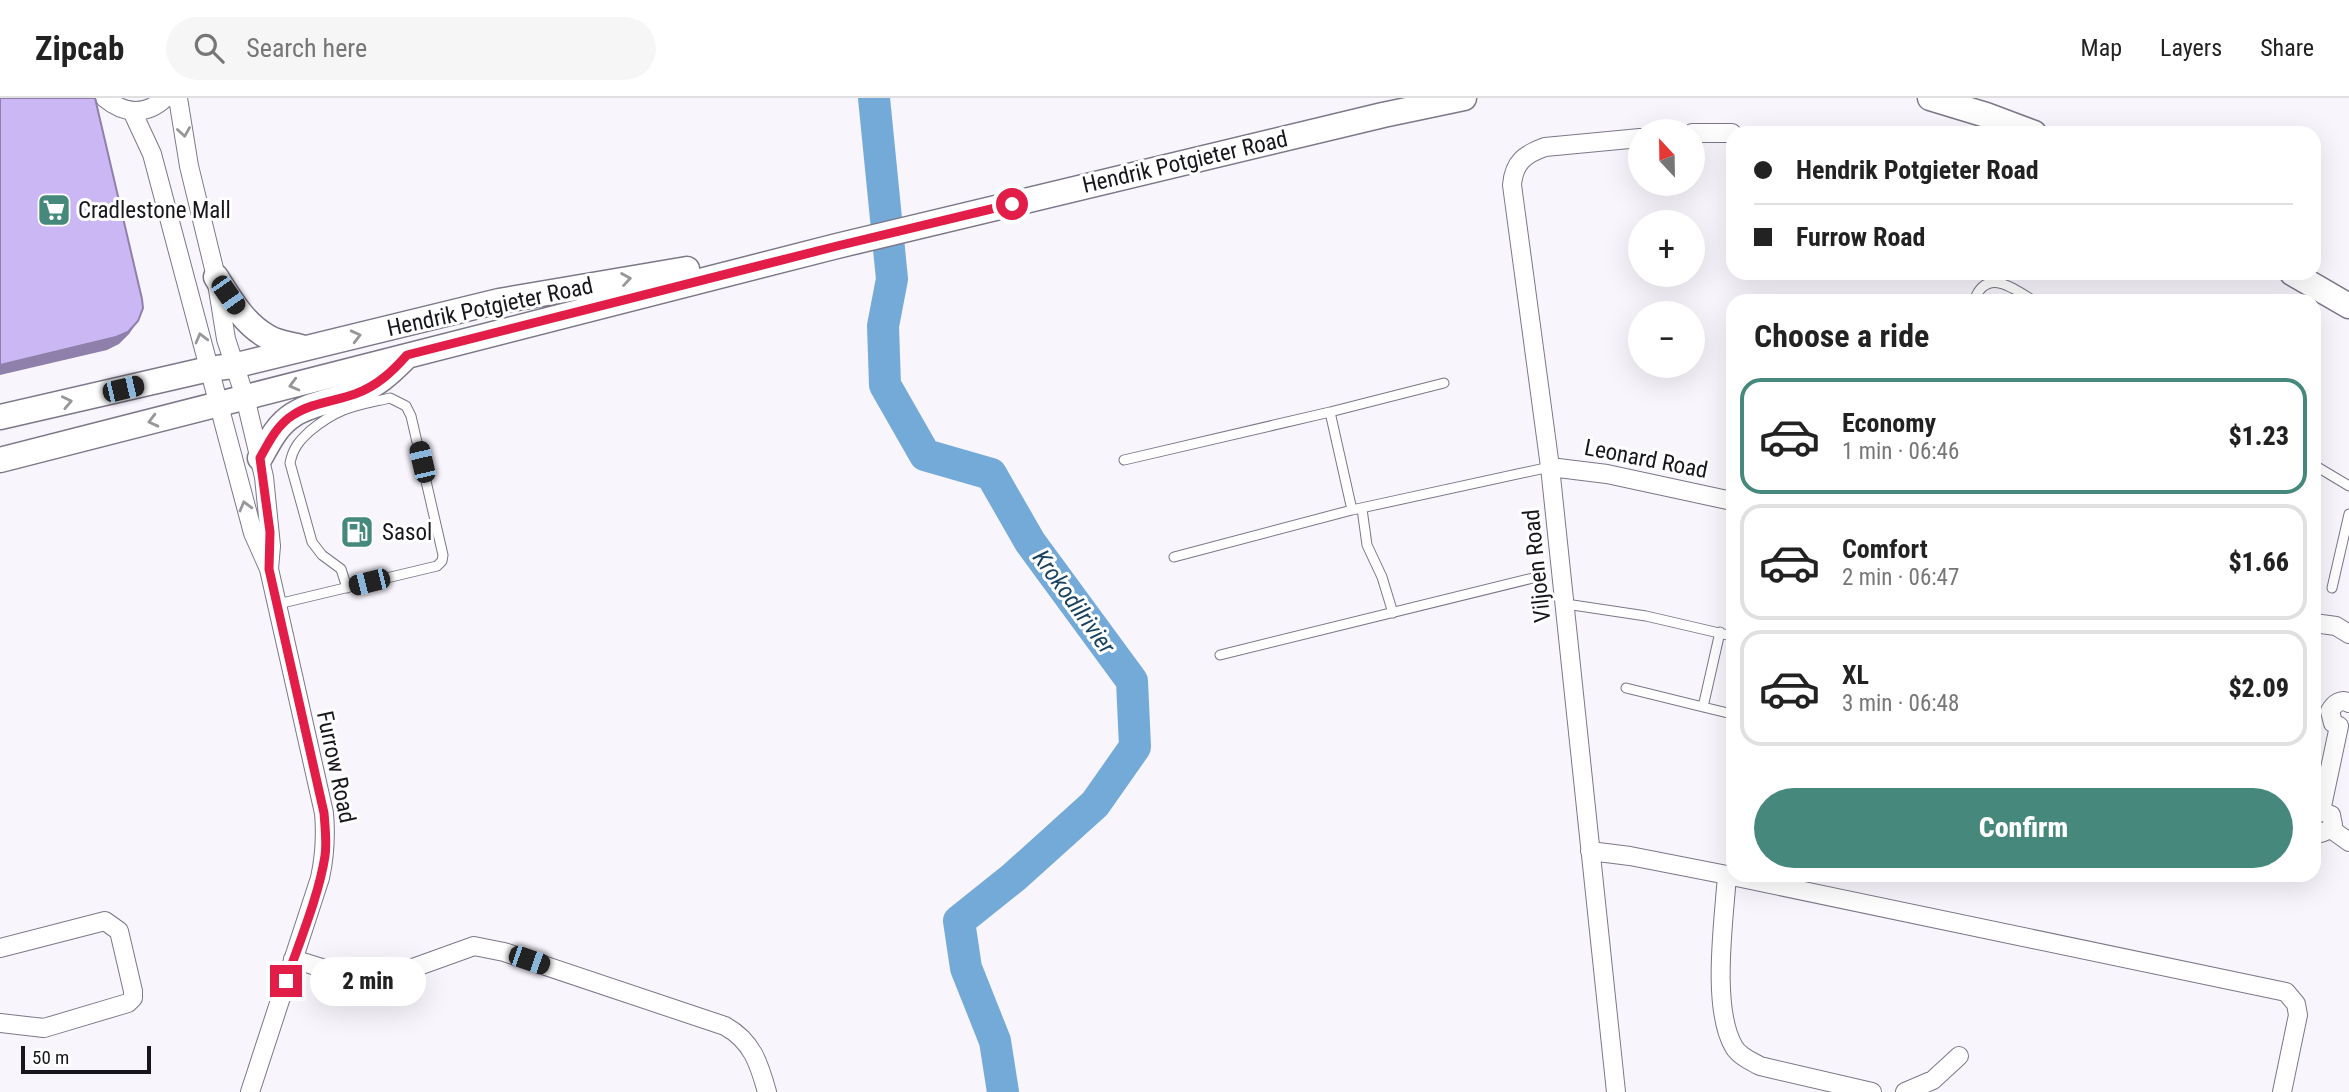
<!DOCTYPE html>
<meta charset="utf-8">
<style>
body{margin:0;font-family:"Roboto Condensed",sans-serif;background:#f6f6f6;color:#222;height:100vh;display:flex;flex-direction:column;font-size:26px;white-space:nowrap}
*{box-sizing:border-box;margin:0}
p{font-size:23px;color:#767676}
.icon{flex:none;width:38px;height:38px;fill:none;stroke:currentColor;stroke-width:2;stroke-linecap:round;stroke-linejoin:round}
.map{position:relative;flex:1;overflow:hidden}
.details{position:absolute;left:1726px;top:196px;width:595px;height:588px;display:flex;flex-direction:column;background:#fff;border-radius:21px;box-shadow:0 7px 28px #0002}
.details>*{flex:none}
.banner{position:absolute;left:1726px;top:28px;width:595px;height:154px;border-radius:21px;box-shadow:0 7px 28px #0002;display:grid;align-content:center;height:154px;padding:0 28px;background:#fff}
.needle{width:46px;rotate:338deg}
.buttons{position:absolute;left:1628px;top:21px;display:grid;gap:14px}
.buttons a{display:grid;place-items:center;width:77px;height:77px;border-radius:50%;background:#fff;box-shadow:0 7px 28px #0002;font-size:35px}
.scale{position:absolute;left:21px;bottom:18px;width:130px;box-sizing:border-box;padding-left:7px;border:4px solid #18161d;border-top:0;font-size:19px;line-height:24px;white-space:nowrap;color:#18161d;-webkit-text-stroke:5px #fff;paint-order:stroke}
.end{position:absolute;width:32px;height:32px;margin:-16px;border:9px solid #e11d48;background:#fff;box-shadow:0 0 0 4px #fff}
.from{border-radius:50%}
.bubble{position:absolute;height:49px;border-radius:24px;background:#fff;box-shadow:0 7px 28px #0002;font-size:23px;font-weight:800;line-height:49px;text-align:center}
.car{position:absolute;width:21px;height:42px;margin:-21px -10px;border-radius:9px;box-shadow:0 0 5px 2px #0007;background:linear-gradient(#222 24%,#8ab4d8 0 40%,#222 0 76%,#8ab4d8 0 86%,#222 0)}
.banner b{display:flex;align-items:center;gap:24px;height:66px;font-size:26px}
.banner b+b{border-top:2px solid #e0e0e0}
.banner i{width:18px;height:18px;background:#222}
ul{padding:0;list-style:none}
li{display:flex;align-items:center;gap:21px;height:116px;margin:0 14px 10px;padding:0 14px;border:4px solid #e0e0e0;border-radius:21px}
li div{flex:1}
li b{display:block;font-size:26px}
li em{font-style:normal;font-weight:800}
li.selected{border-color:#46897c}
li>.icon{width:63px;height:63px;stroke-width:1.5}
h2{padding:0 28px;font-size:32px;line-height:84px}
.primary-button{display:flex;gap:14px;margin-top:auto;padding:14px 28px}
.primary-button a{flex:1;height:80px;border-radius:42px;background:#46897c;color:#fff;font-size:28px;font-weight:800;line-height:80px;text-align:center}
header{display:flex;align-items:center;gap:42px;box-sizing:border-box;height:98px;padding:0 35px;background:#fff;border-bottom:2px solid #e0e0e0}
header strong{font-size:33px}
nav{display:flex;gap:38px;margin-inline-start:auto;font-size:24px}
.search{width:490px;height:63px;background:#f6f6f6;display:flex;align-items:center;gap:18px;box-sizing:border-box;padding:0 24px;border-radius:38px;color:#767676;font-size:26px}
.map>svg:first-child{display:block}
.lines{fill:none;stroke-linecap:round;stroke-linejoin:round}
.river{stroke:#74aad7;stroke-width:32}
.service-casing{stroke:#7c7789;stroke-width:11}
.minor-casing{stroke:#7c7789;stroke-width:20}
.secondary-casing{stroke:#7c7789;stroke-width:27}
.service{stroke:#fff;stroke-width:9}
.minor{stroke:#fff;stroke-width:18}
.secondary{stroke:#fff;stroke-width:24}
.shaded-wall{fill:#8e80ab}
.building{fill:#cbb7f4;stroke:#8e80ab;stroke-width:2}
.oneway{stroke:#979699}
.route{stroke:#e11d48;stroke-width:9}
.labels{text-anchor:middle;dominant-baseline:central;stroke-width:6;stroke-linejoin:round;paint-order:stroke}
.street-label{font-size:23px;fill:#18161d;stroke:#fff}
.poi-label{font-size:23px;fill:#18161d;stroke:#fff;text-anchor:start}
.water-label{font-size:24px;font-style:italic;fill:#184160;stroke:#fff}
</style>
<header>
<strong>Zipcab</strong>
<div class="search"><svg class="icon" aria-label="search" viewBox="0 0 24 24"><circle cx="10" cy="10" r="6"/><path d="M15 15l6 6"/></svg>Search here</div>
<nav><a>Map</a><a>Layers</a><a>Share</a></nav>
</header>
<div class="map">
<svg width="2349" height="994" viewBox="0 0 2349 994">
<rect width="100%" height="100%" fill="#f8f5fd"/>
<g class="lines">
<path class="river" d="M874,0L892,181L883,228L885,287L925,357L991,376L1030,444L1132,583L1135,649L1095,706L1014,779L959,823L966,870L995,943L1003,994"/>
<defs>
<path id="service" d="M1974,203C1986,169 2013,190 2034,203
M1124,362L1330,314
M2314,367L2349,388
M1362,411L1367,447L1382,479L1393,515
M1352,412L1330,314L1444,285
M1174,459L1352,412L1550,369
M2332,490L2349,416
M278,506L437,468L442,463L443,457L411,318L406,308L390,300C355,308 339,309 310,333C299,343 293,350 290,365L312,444L322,457L341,471L347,490
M1566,506L1646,518L1732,538
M1220,557L1533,480
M1626,590L1703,609L1720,534
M1703,609L1732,616"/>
<path id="minor" d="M105,0C124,16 146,18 165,0
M178,0L189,68L216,179L226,241L245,299L264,379L271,448L269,471
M132,13L152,56L253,435L269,471L324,715C326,738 325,757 320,780L250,994
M1692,35H1732
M1550,369L1607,376L1732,403
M2314,525L2336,528L2349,536
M2339,628L2333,625L2330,613C2334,606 2341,600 2349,605
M2321,713L2339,628
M2314,718L2321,713L2331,717L2333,727L2331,731L2321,735L2314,730
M2331,731L2349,744
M1590,753L1630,758L1727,777L2286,894L2296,906L2298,917L2282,994
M1727,777C1724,822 1711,910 1734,949C1739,958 1751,963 1760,968L1872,994
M0,850L105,823L119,833L133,893V900L128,905L44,930L0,925
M293,861L348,878H363L399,875L474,848L504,854L725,928C752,943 759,965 767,994
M1616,994L1550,369L1512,87C1514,64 1525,56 1545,49L1640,40
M1905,994L1933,982L1959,958"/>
<path id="secondary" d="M1930,0L1986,17L2034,35
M2292,175L2349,208
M216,179C230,201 244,226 268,239C277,245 290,246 301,249
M0,319L209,271L233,268L499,203L687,171
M260,360C269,344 277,327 293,317C311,305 335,303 356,295C376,288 390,275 404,261
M0,362L837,148L1383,17L1464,0"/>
</defs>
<use href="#service" class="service-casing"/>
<use href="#minor" class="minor-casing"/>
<use href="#secondary" class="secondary-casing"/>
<use href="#service" class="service"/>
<use href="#minor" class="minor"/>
<use href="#secondary" class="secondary"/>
</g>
<path class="shaded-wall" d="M138,223L129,236L119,246L107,252L0,277V267Z"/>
<path class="building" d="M0,0H95L142,201L143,210L138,223L128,234L116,239L0,267Z"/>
<defs><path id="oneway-chevron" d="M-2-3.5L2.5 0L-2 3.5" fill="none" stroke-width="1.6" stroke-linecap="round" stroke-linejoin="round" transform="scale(1.75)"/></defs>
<g class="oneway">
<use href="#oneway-chevron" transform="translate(184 34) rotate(81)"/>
<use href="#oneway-chevron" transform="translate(626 181) rotate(-9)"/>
<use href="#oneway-chevron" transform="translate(356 238) rotate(-14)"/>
<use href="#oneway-chevron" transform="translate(201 240) rotate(-105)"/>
<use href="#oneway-chevron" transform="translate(294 287) rotate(165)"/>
<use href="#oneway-chevron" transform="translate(67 304) rotate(-12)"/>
<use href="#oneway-chevron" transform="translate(153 323) rotate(166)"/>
<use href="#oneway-chevron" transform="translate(245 408) rotate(-105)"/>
</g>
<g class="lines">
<path class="route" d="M286,883C299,845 319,797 325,758C327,744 325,729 324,715L269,471L270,434L260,360C269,344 277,327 293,317C311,305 335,303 355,296C377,288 392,274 407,257L837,148L1012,106"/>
</g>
<defs>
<symbol id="supermarket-square" viewBox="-11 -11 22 22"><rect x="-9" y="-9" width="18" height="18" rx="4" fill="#46897c" stroke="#fff"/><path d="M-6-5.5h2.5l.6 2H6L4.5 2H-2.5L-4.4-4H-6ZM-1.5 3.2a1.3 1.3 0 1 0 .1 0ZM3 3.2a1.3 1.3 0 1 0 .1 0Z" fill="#fff"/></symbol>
<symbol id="fuel-square" viewBox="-11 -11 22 22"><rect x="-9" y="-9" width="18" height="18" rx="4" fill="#46897c" stroke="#fff"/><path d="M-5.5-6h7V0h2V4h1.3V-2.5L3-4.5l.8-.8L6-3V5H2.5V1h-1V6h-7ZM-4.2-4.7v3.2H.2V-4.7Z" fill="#fff"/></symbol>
</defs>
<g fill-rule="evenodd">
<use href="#supermarket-square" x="35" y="93" width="38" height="38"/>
<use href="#fuel-square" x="338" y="415" width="38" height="38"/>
</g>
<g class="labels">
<g class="street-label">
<text transform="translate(1185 64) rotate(-13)">Hendrik Potgieter Road</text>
<text transform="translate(490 209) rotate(-12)">Hendrik Potgieter Road</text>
<text transform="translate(1646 361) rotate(11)">Leonard Road</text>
<text transform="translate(1537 468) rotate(-96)">Viljoen Road</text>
<text transform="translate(336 669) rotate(78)">Furrow Road</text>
</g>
<g class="poi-label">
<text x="78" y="112">Cradlestone Mall</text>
<text x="382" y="434">Sasol</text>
</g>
<g class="water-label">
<text transform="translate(1074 504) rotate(54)">Krokodilrivier</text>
</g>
</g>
</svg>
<div class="buttons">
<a><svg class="needle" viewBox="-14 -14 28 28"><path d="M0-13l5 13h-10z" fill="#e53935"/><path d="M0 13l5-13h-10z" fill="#767676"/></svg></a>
<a>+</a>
<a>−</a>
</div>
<div class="scale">50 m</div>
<i class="end from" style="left:1012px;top:106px"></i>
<i class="end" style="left:286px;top:883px"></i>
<div class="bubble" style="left:310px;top:859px;width:116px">2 min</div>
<i class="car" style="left:228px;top:197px;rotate:145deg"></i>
<i class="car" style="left:123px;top:291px;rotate:77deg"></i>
<i class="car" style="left:422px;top:364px;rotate:347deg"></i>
<i class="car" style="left:369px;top:484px;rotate:256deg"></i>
<i class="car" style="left:529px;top:862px;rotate:109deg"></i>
<div class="banner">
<b><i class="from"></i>Hendrik Potgieter Road</b>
<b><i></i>Furrow Road</b>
</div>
<section class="details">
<h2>Choose a ride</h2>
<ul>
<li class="selected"><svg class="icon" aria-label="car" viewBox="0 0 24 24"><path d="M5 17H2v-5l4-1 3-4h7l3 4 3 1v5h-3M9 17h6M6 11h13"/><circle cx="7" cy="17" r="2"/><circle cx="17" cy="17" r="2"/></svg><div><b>Economy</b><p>1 min · 06:46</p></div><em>$1.23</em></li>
<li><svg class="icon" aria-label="car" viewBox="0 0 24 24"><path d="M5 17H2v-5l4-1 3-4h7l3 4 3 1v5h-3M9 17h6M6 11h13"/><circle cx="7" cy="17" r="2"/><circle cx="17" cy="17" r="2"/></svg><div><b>Comfort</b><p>2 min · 06:47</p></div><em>$1.66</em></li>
<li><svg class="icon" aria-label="car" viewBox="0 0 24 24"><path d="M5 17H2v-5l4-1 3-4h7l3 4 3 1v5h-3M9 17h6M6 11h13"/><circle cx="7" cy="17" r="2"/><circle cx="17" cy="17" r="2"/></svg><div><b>XL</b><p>3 min · 06:48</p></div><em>$2.09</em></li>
</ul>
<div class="primary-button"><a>Confirm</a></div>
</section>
</div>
